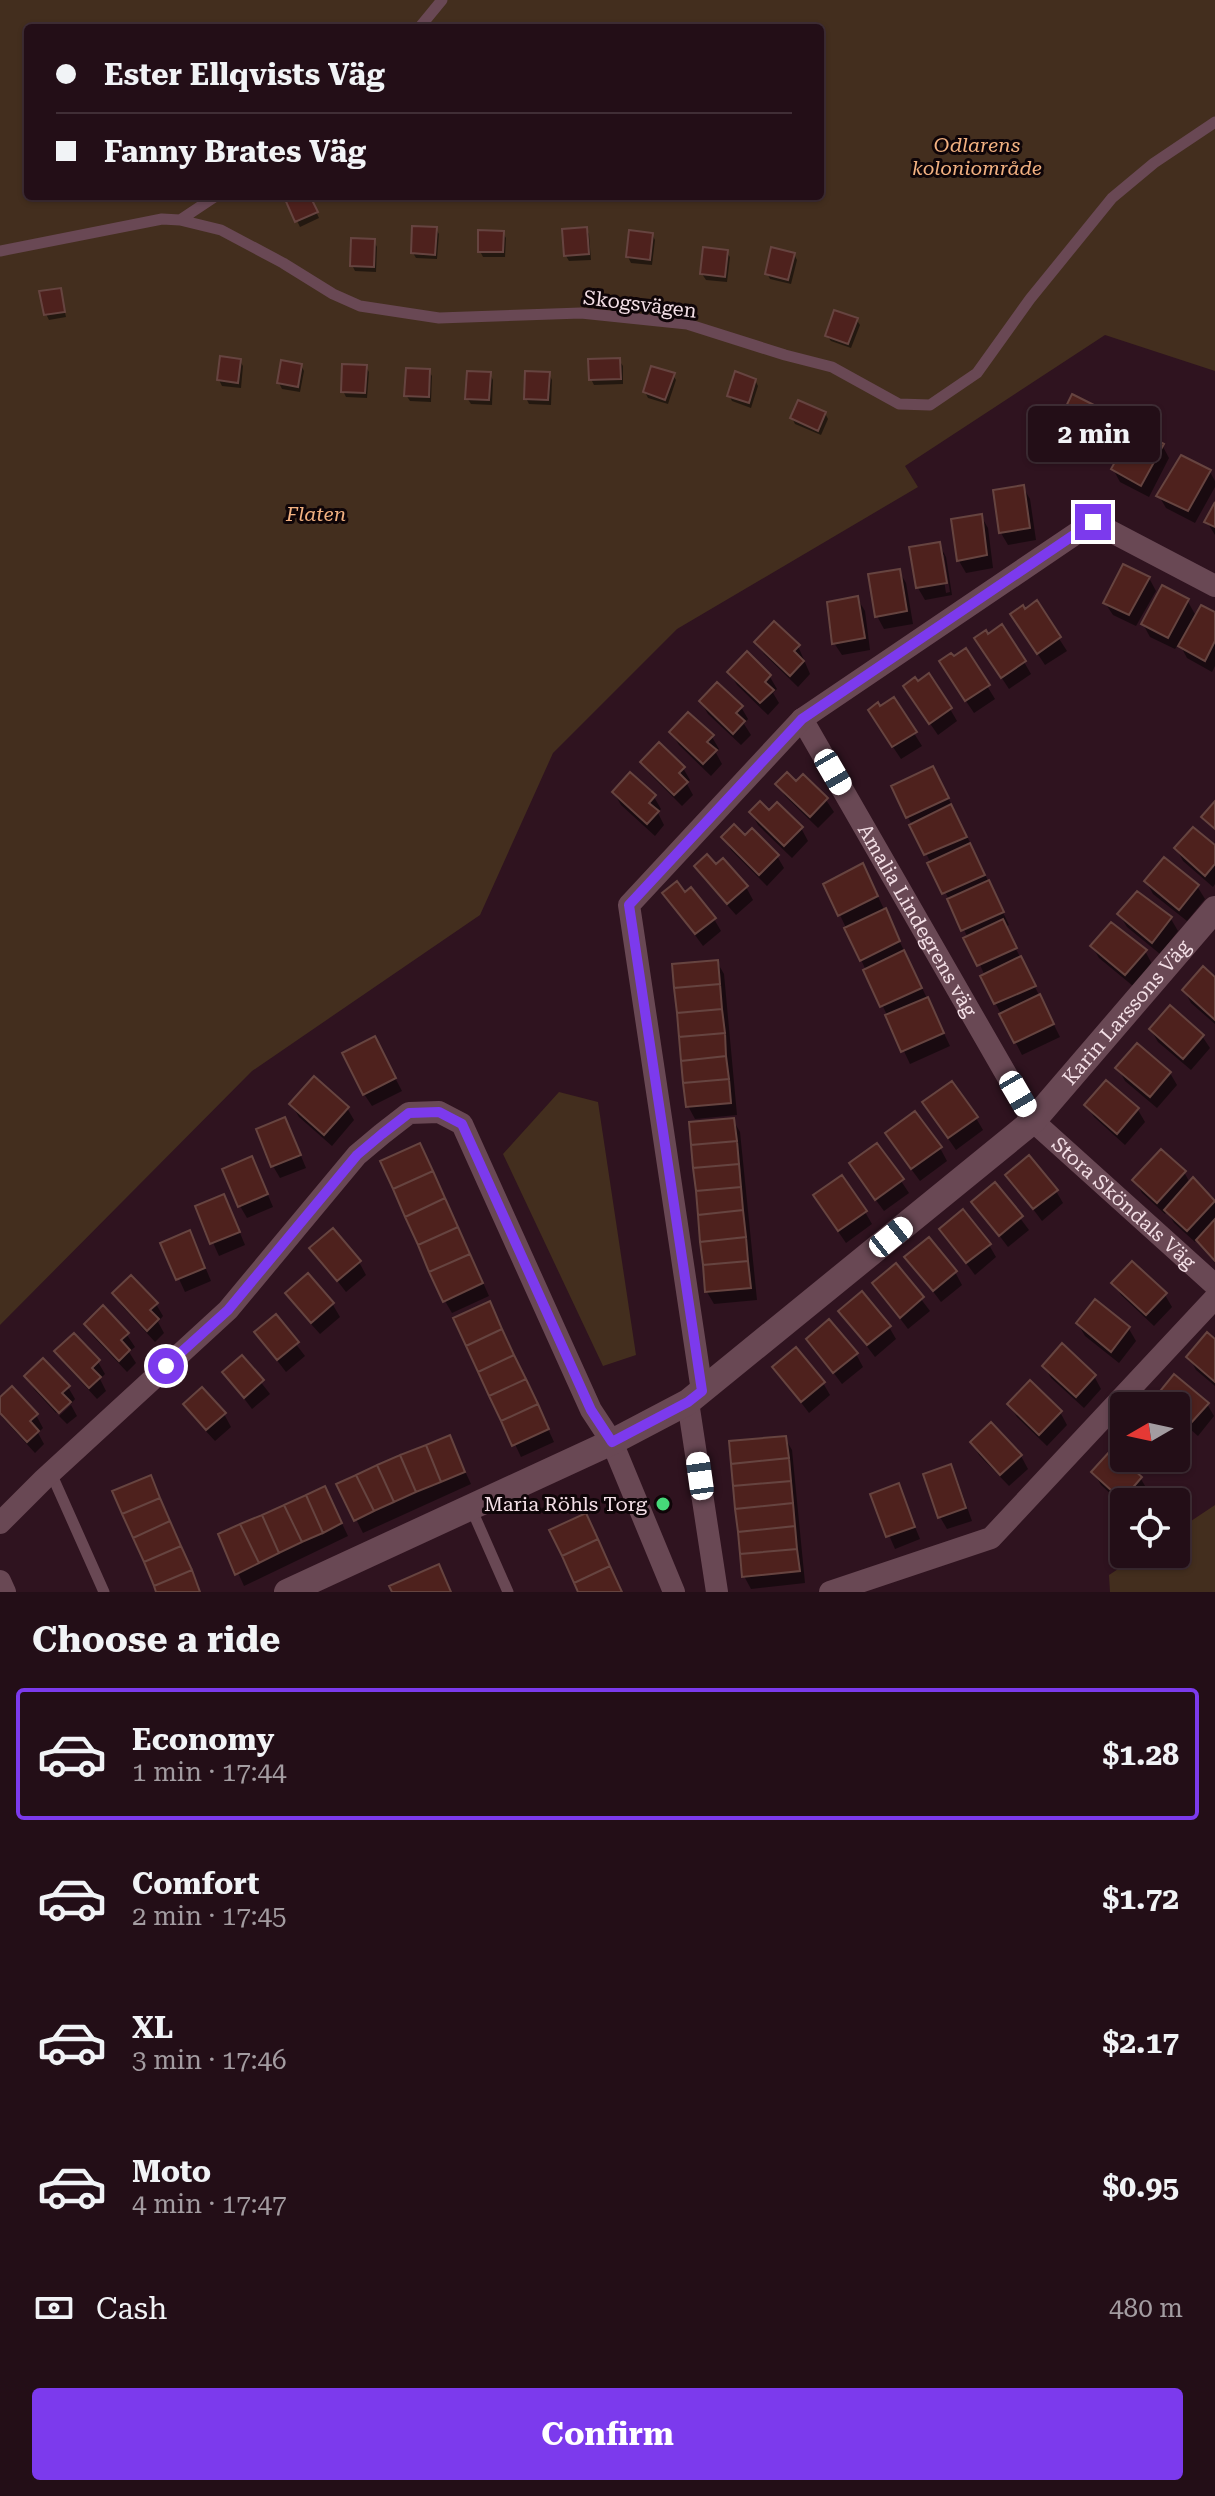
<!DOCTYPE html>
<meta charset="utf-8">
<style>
body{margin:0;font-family:"Roboto Serif",serif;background:#2b1720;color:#f1f3f6;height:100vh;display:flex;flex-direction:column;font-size:30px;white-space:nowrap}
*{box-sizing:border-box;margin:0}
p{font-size:26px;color:#a39ca1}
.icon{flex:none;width:44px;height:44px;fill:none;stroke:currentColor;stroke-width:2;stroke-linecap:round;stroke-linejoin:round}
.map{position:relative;height:1592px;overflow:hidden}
.panel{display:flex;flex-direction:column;background:#230e17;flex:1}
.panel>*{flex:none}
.guide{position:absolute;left:24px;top:24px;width:800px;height:176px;border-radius:8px;box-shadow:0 2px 6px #0004,0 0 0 2px #402e36;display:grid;align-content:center;height:176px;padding:0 32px;background:#230e17}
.needle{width:52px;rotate:261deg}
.tools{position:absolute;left:1110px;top:1392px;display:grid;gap:16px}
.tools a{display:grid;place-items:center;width:80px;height:80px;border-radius:8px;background:#230e17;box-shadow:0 2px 6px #0004,0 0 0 2px #402e36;font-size:40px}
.end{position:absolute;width:36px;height:36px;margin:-18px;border:10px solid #7c3aed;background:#fff;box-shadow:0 0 0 4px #fff}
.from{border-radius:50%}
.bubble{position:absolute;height:56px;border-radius:8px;background:#230e17;box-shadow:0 2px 6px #0004,0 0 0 2px #402e36;font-size:26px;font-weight:700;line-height:56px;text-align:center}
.car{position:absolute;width:24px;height:48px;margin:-24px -12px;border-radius:10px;box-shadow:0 0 6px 2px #0007;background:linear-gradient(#fff 24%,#345 0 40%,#fff 0 76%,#345 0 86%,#fff 0)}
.guide b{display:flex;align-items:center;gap:28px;height:76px;font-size:30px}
.guide b+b{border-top:2px solid #402e36}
.guide i{width:20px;height:20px;background:#f1f3f6}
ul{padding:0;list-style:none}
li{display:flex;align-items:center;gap:24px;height:132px;margin:0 16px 12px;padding:0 16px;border:4px solid transparent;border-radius:8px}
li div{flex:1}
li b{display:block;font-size:30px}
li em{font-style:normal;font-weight:700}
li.active{border-color:#7c3aed}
li>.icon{width:72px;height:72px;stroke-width:1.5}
h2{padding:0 32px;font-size:36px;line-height:96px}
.pay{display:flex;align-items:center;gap:20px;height:88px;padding:0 32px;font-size:30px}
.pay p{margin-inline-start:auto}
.primary-button{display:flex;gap:16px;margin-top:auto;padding:16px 32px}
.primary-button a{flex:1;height:92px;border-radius:8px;background:#7c3aed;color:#fff;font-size:32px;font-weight:700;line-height:92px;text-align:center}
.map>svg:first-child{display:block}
.green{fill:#432e1e;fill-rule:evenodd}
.shadow{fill:#0007;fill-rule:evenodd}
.building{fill:#4e211d;stroke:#664440;stroke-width:2}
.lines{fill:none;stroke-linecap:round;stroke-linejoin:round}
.service{stroke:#694854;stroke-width:11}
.minor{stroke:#694854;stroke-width:22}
.tertiary{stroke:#694854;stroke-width:26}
.route{stroke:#7c3aed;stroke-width:10}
.poi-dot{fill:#46d779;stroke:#0f0508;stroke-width:3}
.labels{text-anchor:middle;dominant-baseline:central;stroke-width:6;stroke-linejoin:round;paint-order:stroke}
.park-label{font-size:20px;font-style:italic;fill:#f2b181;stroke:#0f0508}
.street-label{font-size:20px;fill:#f3dfe6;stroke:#0f0508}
.poi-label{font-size:20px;fill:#f3dfe6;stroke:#0f0508;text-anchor:end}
</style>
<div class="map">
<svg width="1215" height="1592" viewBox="0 0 1215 1592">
<rect width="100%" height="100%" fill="#2f131f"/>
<path class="green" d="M0,0H1215V371L1105,335L905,466L918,487L677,629L553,753L480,915L252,1071L0,1325ZM28,28H820V196H28Z
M559,1092L598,1102L636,1355L603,1366L503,1154Z
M1215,1505V1592H1110L1109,1575L1141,1554H1176V1531Z"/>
<path class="shadow" d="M26,160H28V181L26,178Z
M291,196H309L319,218L300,227L286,198Z
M436,229L439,234L437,259L416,258L413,253Z
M586,229L589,234L591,260L569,261L566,256Z
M503,233L506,238L505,257H483L480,251Z
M652,234L655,240L652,265L631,263L628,257Z
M374,241L377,247L376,272L355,271L352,265Z
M726,252L730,257L727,282L706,280L702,274Z
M794,254L797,260L791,284L770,279L767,273Z
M60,290L66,317L49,320L46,314Z
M856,319L860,325L851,348L831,341L827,336Z
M619,360L623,366V384L594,385L591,379Z
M240,361L243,366L241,388L222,386L219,380Z
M301,365L304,371L300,392L282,389L279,383Z
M366,367L369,372L367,398L346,397L343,391Z
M429,371L432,376L431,402L410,401L406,395Z
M490,374L493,380L492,405L471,404L467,398Z
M549,374L552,380L551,405L529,404L526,398Z
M673,375L676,380L668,404L648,398L645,392Z
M755,380L758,386L751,408L732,401L729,395Z
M1102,412L1110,424L1089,464L1060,449L1053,437Z
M825,413L828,419L821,435L795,424L792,418Z
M1162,445L1169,458L1149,497L1120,482L1113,469Z
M1210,472L1215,481V487L1195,523L1166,508L1159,496Z
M1023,487L1030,499L1036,540L1008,545L1001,533L995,492Z
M1215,507V535L1207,522Z
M981,516L988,528L993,568L966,573L959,561Z
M939,544L946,557L952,595L925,600L918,588ZM940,555H944L950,592L946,593Z
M899,571L906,583L913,624L884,629L877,616Z
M1149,578L1156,591L1136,626L1113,615L1105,603Z
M857,598L865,611L870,650L842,655L834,643Z
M1187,600L1196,616L1215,614V666L1212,672L1187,658L1179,643L1175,649L1150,637L1143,624Z
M1036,603L1067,651L1045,665L1020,627L1025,611Z
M757,642L798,646L810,674L798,687L764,654Z
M965,650L995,699L974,713L948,674L953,659Z
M984,651L1024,662L1031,674L1009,689Z
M747,654L770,677L777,689L773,693L779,703L768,715L737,685L729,672Z
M913,699L950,709L957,721L938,735Z
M893,700L922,746L901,759L877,723L880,708Z
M701,702L741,707L748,719L744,724L751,735L741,745L708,714Z
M671,732L712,737L719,749L716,753L722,764L711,776L679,745Z
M643,762L683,768L690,780L687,784L693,795L682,806L650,774Z
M932,768L955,811L1009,925L1005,927L1060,1037L1022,1055L982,977L985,976L968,938L908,817Z
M803,777L826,800L834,812L818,828L785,796L778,784H796Z
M614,793L654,797L661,809L658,813L664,825L655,836L621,805Z
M751,812H769L801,828L808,841L792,858L758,825Z
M724,837L745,838L777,856L784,868L767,886L731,850Z
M1215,847V884L1213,887L1183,861L1176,848Z
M696,866L716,867L746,887L753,900L736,915L704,879Z
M869,878L950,1046L910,1064L840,915Z
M1146,881L1197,886L1205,899L1187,921L1153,894Z
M1138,893L1171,919L1178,931L1160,954L1127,927L1119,914Z
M665,894L714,919L721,931L703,946Z
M1092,946L1145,951L1152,964L1133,986L1099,958Z
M717,962L724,974L737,1115L695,1119L688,1106Z
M1215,980V1024L1191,1003L1184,990Z
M1151,1030L1202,1036L1210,1048L1191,1070L1158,1042Z
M381,1051L402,1091L372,1106L364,1094Z
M1118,1068L1170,1073L1177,1085L1157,1108L1125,1081Z
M1106,1082L1138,1110L1145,1122L1125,1145L1094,1117L1087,1105Z
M292,1105L347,1108L354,1120L332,1146L299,1117Z
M932,1115L976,1118L983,1130L956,1150Z
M733,1120L740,1132L757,1300L714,1304L707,1292Z
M291,1132L306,1168L280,1178L273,1166Z
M877,1145L909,1193L884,1211L858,1176Z
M894,1146L940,1148L947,1161L920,1181Z
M427,1158L489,1296L452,1313L445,1301Z
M258,1171L273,1207L247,1218L240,1206Z
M1184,1172L1190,1183L1193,1180L1215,1201V1263L1197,1239L1195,1242L1174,1223L1167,1211L1165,1214L1142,1193L1135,1181Z
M1008,1176L1056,1191L1063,1203L1042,1221Z
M995,1185L1029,1230L1008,1247L974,1202Z
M197,1207L230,1209L245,1245L219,1256Z
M822,1208L865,1212L872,1224L846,1243Z
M941,1229L989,1245L996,1257L975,1275Z
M163,1244L196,1245L211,1281L185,1292Z
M312,1248L359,1262L366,1275L346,1292Z
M907,1257L955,1272L962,1285L941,1302Z
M896,1266L930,1311L908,1329L874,1284Z
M308,1276L333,1305L340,1317L320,1334L295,1306L288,1294Z
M1114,1283L1165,1295L1172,1307L1154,1326L1121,1295Z
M115,1294L156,1304L163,1316L158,1322L164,1333L155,1342L122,1306Z
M103,1308L127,1335L135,1347L129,1352L136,1363L127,1372L93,1336L86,1324Z
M841,1312L889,1327L896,1339L875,1357Z
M496,1316L554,1442L521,1457L456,1319Z
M275,1317L305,1356L286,1372L256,1333Z
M1078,1324L1129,1329L1136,1341L1119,1363L1085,1336Z
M808,1339L856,1354L863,1367L842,1384Z
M1215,1342V1386L1196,1370L1189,1357Z
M57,1351L98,1362L105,1374L100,1379L106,1391L97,1399L64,1363Z
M242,1358L270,1394L252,1409L225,1373Z
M1044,1366L1094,1376L1101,1389L1084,1408L1051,1378Z
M775,1368L823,1383L830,1395L809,1413Z
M27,1376L68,1387L75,1399L71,1404V1400L56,1413L34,1389Z
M1158,1396L1207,1404L1214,1416L1198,1436L1176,1417V1406H1164Z
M0,1400L36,1415L43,1428L38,1433L44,1444L35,1453L2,1417Z
M186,1404L224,1414L231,1427L215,1441L193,1417Z
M1009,1404L1060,1412L1067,1425L1047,1446L1017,1417Z
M71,1405L77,1416L67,1424L59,1416Z
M991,1424L1021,1456L1028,1469L1009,1486L979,1455L972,1442Z
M449,1437L471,1484L363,1533L339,1485Z
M785,1438L792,1450L805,1583L751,1589L744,1576Z
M1111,1453L1141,1479L1148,1491L1138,1502H1124V1506L1101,1485L1094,1473Z
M1143,1458H1176L1162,1474Z
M950,1467L957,1479L972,1521L947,1529L940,1517Z
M898,1486L920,1539L895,1549L872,1496Z
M331,1501L348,1536L244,1586L221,1535Z"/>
<path class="building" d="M310,196L318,212L295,222L284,197Z
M412,226L437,227L435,255L411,253Z
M587,227L589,254L564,256L562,229Z
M478,230L504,231L503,252H478Z
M629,230L653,233L650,260L626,257Z
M351,238L375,239L374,267L350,266Z
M703,247L728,250L725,277L700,274Z
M771,247L795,253L788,280L765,274Z
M61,288L65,312L44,315L39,291Z
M834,310L858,318L848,344L825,336Z
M220,356L241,359L238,383L217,380Z
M620,358L621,379L589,380L588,359Z
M281,360L302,364L298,387L277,383Z
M342,364L367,365L365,393L341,392Z
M651,366L675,373L665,400L643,392Z
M406,368L430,369L429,397L404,396Z
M467,371L491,372L489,400L465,399Z
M525,371L550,372L548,400L524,399Z
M735,371L756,379L749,403L727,396Z
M1072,394L1104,410L1082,453L1051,437Z
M798,400L826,412L818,431L790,418Z
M1134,428L1164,444L1141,486L1111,469Z
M1181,455L1211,470L1188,511L1156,496Z
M1024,485L1030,528L999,533L993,490Z
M1215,502V527L1204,522Z
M982,514L987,555L957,561L951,519Z
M940,542L947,583L916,588L909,547Z
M1123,564L1150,577L1129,615L1103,603Z
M900,569L907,611L875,617L868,574Z
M1162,585L1189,599L1168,638L1141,624Z
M858,596L865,638L832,644L827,602Z
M1037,600L1061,637L1037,654L1010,614L1023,605L1025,609Z
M1201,605L1215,612V641L1205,661L1178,646Z
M774,621L800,645L794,651L804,661L790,676L754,642Z
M1002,624L1026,661L1001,678L974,638L986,630L988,634Z
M966,648L990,685L965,701L939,661L951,653L954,656Z
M747,651L771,675L765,682L774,690L760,703L727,672Z
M929,673L952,708L929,724L903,686L915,677L918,681Z
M717,682L743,706L736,713L745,721L733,734L699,701Z
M894,697L917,732L892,747L868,710L878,702L880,706Z
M688,712L714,735L707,742L717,750L703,764L669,732Z
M659,742L685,767L679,773L688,782L674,795L640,762Z
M933,766L949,798L906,818L891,786Z
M630,772L656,795L649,803L659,811L647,824L612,792Z
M787,772L796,781L803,774L828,798L810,817L775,784Z
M760,801L769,810L777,802L803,827L784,846L749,812Z
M1215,801V829L1201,817Z
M951,804L967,837L924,855L909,825Z
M734,824L745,835L752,828L779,855L759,875L721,837Z
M1193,827L1215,845V864L1205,876L1174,848Z
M970,843L985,875L942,894L927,863Z
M707,854L716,864L723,858L748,886L727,904L694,866Z
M1164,857L1199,885L1179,910L1144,881Z
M863,863L878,896L838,916L823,884Z
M989,880L1004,912L961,931L947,899Z
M677,881L685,892L691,887L716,918L695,934L662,893Z
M1137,891L1172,917L1152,943L1117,914Z
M886,908L900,941L860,961L844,928Z
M1003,919L1017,948L977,966L963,938Z
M1111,922L1147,950L1125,975L1090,946Z
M904,950L922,988L880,1007L863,970Z
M1021,956L1036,986L994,1004L980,976Z
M718,960L720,984L674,988L672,964Z
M1203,966L1215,977V1020L1182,990Z
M720,984L722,1009L677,1013L674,988Z
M1040,994L1054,1024L1014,1043L999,1014Z
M928,997L944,1033L901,1052L885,1015Z
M1170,1005L1204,1035L1183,1059L1149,1029Z
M722,1009L725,1033L679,1037L677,1013Z
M725,1033L726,1056L681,1061L679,1037Z
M375,1036L396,1078L363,1095L342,1053Z
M1137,1043L1171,1072L1150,1097L1115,1068Z
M726,1056L729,1079L683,1083L681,1061Z
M314,1076L349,1107L324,1135L289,1104Z
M729,1079L731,1103L686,1107L683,1083Z
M1106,1080L1139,1108L1117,1134L1084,1105Z
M952,1081L978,1117L948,1138L922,1102Z
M915,1111L942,1147L911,1169L885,1133Z
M285,1117L301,1155L271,1167L256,1129Z
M734,1118L737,1141L691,1145L689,1122Z
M737,1141L739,1164L693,1168L691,1145Z
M420,1143L433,1171L393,1189L380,1161Z
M877,1143L904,1179L875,1200L849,1163Z
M1161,1149L1186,1171L1157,1203L1132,1180Z
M1029,1155L1058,1190L1033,1209L1005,1175Z
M252,1156L268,1194L238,1207L222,1169Z
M739,1164L741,1187L696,1191L693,1168Z
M433,1171L445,1198L405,1217L393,1189Z
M842,1175L867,1211L838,1231L813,1195Z
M1193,1177L1215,1201L1187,1231L1164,1210Z
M995,1182L1023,1216L999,1236L971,1202Z
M741,1187L743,1210L698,1215L696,1191Z
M224,1194L240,1232L210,1244L195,1206Z
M445,1198L458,1227L418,1245L405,1217Z
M963,1209L991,1244L966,1263L939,1229Z
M743,1210L746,1237L700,1242L698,1215Z
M1215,1219V1261L1196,1240Z
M458,1227L470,1254L429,1272L418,1245Z
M333,1228L361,1261L337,1281L309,1248Z
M190,1230L205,1268L176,1280L160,1243Z
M746,1237L748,1261L703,1265L700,1242Z
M929,1237L957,1271L933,1291L904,1257Z
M470,1254L483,1283L443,1302L429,1272Z
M748,1261L751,1288L705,1292L703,1265Z
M1132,1261L1167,1293L1146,1315L1111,1283Z
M896,1263L924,1297L900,1318L872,1283Z
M308,1273L334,1303L311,1323L285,1293Z
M131,1275L158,1303L150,1310L159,1319L147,1331L112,1293Z
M862,1291L891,1326L867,1345L838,1311Z
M1095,1299L1130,1327L1111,1352L1076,1323Z
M490,1301L502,1329L466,1346L453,1318Z
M103,1305L129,1333L121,1340L130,1350L119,1361L84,1324Z
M276,1314L299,1342L277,1360L254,1332Z
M829,1319L858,1353L833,1373L806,1339Z
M502,1329L514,1355L478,1372L466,1346Z
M1207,1332L1215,1339V1382L1186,1357Z
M74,1333L100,1360L92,1368L101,1377L89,1388L54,1351Z
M1062,1343L1096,1375L1076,1397L1042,1366Z
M796,1347L825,1382L801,1402L772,1367Z
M242,1355L264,1380L244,1398L222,1372Z
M514,1355L526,1379L489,1396L478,1372Z
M43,1358L70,1386L62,1393L71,1402L59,1413L24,1376Z
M1174,1374L1209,1403L1190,1424L1176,1412V1406H1168L1156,1396Z
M526,1379L538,1404L501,1421L489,1396Z
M1030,1380L1062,1411L1039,1435L1007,1404Z
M12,1386L38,1414L30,1421L39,1431L27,1442L0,1413V1397Z
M202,1387L226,1413L206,1430L183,1404Z
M538,1404L549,1429L512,1446L501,1421Z
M991,1422L1022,1455L1000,1475L970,1442Z
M450,1435L465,1472L441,1482L426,1445Z
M786,1436L789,1458L731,1464L729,1441Z
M426,1445L441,1482L416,1492L400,1455Z
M1111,1450L1142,1477L1122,1500L1091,1472Z
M400,1455L416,1492L394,1502L377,1465Z
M789,1458L791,1481L733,1486L731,1464Z
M951,1464L966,1508L938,1518L923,1474Z
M377,1465L394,1502L374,1511L356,1475Z
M151,1475L160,1498L122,1514L112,1491Z
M356,1475L374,1511L354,1521L336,1484Z
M791,1481L793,1503L735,1509L733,1486Z
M899,1483L915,1527L886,1537L870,1494Z
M325,1486L342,1523L323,1533L306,1495Z
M306,1495L323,1533L302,1542L284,1505Z
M160,1498L170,1521L133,1538L122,1514Z
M793,1503L795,1526L738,1532L735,1509Z
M284,1505L302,1542L279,1553L262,1515Z
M586,1513L598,1539L562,1556L549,1530Z
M262,1515L279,1553L259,1563L240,1524Z
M170,1521L181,1546L144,1562L133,1538Z
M240,1524L259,1563L235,1575L218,1534Z
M795,1526L797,1549L740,1554L738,1532Z
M598,1539L610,1566L574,1583L562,1556Z
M181,1546L192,1570L154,1586L144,1562Z
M797,1549L800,1571L742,1577L740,1554Z
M439,1564L451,1592H392L389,1586Z
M610,1566L622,1592H578L574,1583Z
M192,1570L200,1592H156L154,1586Z"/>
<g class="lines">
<path class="service" d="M419,28L442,0
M180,220L216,196
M0,251L162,219L180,220L221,230L283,263L333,294L360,306L439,318L581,313L687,324L785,355L832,367L899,404L930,405L977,373L1030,299L1112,198L1154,163L1215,122
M51,1473L104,1592
M471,1508L508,1592"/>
<g class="minor">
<path id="s1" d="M802,719L1033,1121L1215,1285"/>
<path d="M702,1391L629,905L802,719L1093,522L1215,586"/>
<path d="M688,1402L717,1592"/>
<path d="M0,1523L44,1479L228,1310L357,1155L382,1134L409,1113L439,1112L462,1124L591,1410L612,1442L674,1592"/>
<path d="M0,1581L5,1592"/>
<path d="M830,1592L991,1538L1215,1298"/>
</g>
<path class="tertiary" id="s2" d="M287,1592L612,1442L688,1402L1033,1121L1215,909"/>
</g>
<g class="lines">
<path class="route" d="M166,1366L228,1310L357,1155L382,1134L409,1113L439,1112L462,1124L591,1410L612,1442L688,1402L702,1391L629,905L802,719L1093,522"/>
</g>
<circle class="poi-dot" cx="663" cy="1504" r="8"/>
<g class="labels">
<g class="park-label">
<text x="977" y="145">Odlarens<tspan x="977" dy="23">koloniområde</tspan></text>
<text x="316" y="514">Flaten</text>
</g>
<g class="street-label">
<text transform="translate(640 304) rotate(7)">Skogsvägen</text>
<text stroke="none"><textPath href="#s1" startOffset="232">Amalia Lindegrens väg</textPath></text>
<text stroke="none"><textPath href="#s2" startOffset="1032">Karin Larssons Väg</textPath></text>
<text stroke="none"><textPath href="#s1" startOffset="586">Stora Sköndals Väg</textPath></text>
</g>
<g class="poi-label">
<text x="647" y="1504">Maria Röhls Torg</text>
</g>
</g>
</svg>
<div class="tools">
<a><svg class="needle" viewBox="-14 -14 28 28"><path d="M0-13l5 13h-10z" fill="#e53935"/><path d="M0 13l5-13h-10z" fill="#a39ca1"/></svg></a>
<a><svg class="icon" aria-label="locate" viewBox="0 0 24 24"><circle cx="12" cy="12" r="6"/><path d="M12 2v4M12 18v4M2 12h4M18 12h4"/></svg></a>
</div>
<i class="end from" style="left:166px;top:1366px"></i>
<i class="end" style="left:1093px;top:522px"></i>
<div class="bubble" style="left:1028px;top:406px;width:132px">2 min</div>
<i class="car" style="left:833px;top:772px;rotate:150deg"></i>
<i class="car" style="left:1018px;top:1094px;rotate:150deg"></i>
<i class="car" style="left:891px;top:1237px;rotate:51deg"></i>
<i class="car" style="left:700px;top:1476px;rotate:352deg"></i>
<div class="guide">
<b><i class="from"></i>Ester Ellqvists Väg</b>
<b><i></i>Fanny Brates Väg</b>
</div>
</div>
<section class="panel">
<h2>Choose a ride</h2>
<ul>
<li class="active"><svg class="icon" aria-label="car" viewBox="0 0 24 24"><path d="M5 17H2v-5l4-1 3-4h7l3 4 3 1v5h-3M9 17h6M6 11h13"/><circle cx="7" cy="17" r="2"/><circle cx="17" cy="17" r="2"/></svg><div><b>Economy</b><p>1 min · 17:44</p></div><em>$1.28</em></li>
<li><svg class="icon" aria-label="car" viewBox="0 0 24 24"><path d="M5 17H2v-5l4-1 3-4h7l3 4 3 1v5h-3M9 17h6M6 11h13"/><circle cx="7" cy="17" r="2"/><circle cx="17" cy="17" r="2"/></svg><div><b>Comfort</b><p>2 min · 17:45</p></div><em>$1.72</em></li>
<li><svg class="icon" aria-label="car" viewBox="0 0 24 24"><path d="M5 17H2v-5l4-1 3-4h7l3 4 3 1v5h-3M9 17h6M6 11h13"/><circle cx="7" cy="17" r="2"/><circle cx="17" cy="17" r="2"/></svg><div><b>XL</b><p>3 min · 17:46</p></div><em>$2.17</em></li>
<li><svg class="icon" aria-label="car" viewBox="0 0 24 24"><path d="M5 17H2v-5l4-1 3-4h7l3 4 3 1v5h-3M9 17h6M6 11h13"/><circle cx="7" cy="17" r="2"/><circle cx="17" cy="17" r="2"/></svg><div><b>Moto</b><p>4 min · 17:47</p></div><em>$0.95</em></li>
</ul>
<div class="pay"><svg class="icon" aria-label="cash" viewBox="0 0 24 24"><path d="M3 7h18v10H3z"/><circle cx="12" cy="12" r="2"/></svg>Cash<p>480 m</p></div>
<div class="primary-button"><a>Confirm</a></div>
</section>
